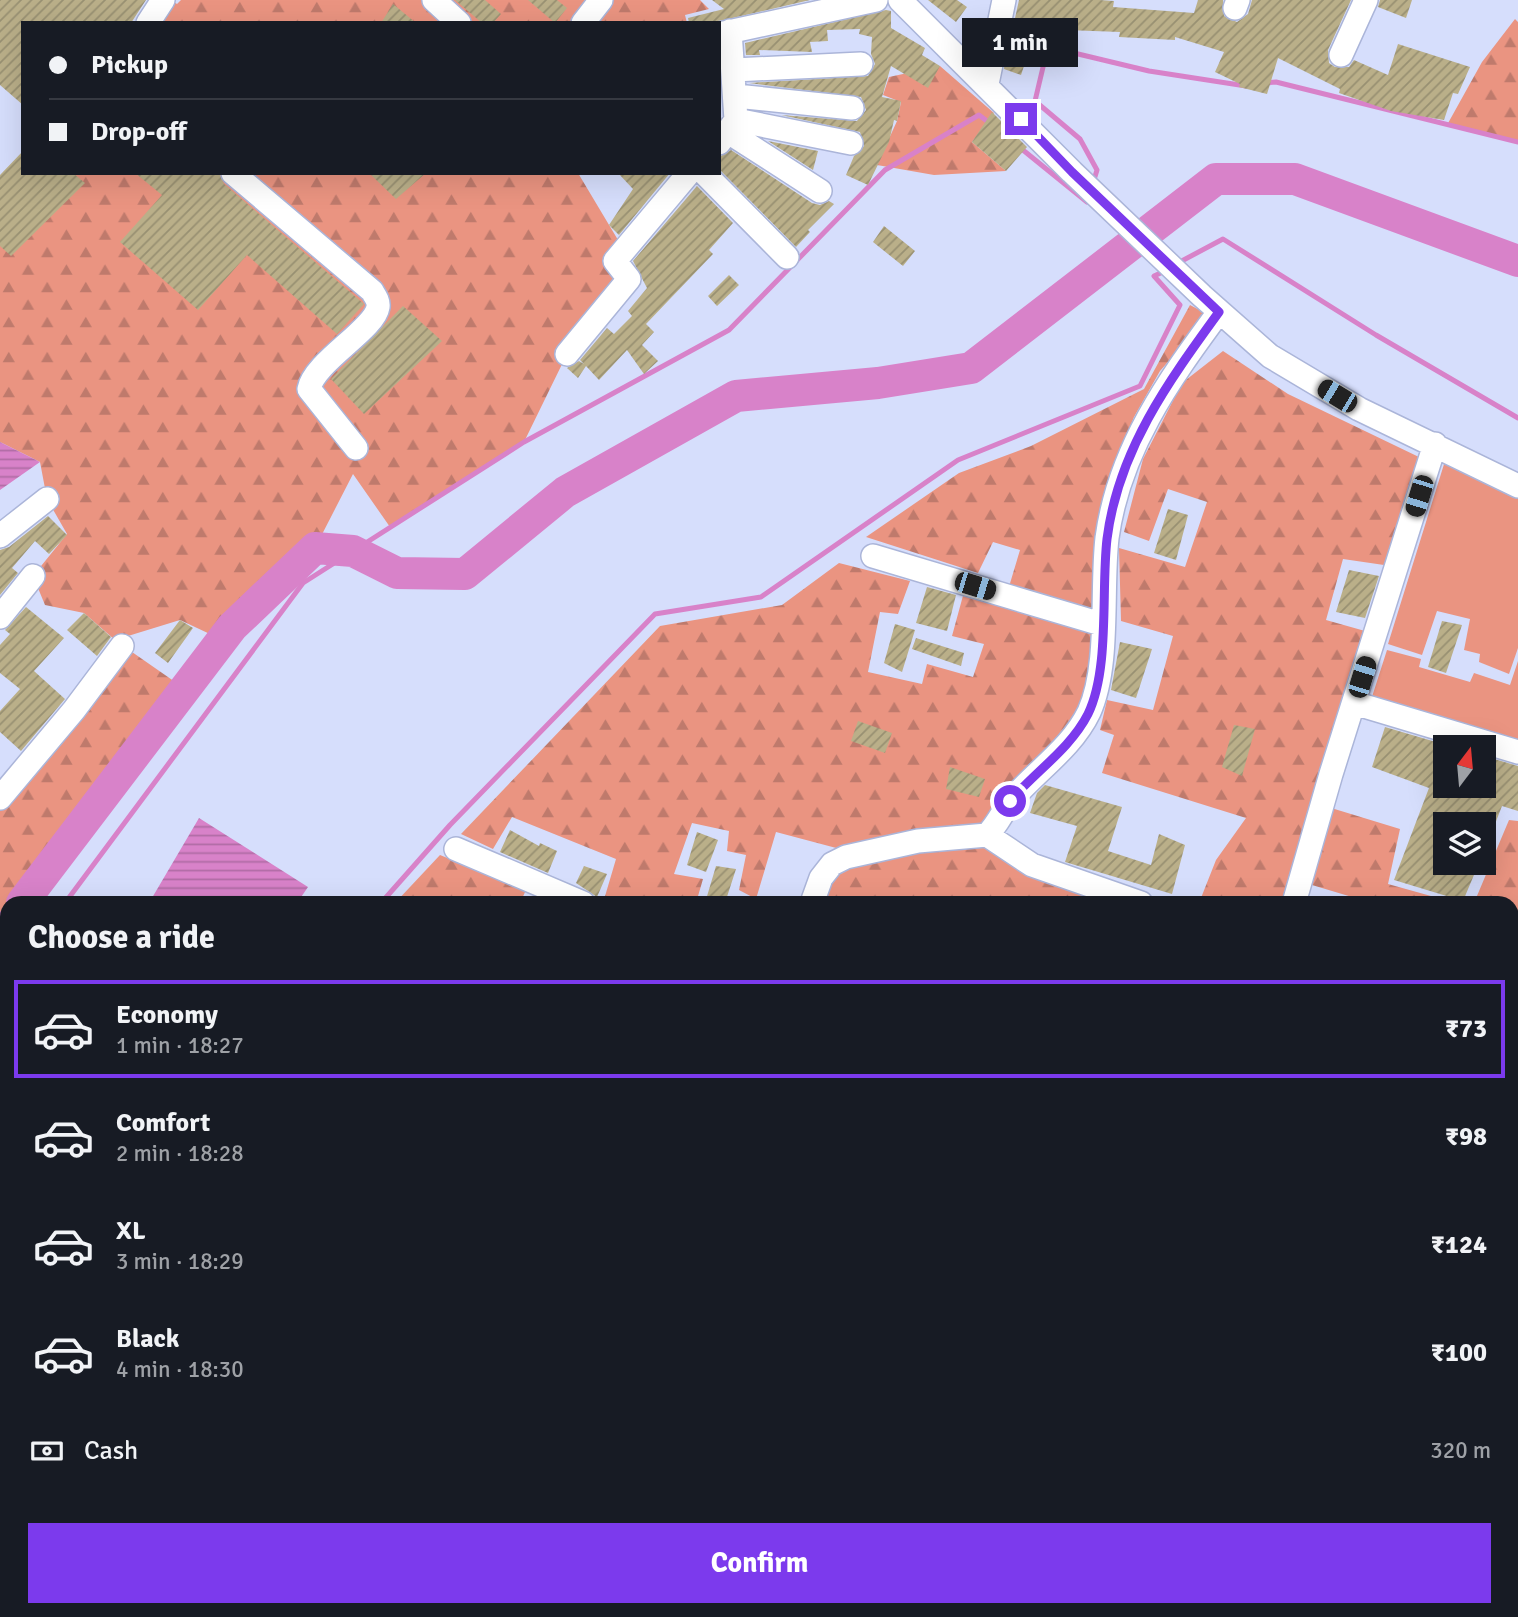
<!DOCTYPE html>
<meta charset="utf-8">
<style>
body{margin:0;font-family:Signika,sans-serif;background:#242831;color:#f1f3f6;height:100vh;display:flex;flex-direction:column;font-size:26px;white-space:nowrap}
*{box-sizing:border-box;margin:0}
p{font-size:23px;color:#9ea1a6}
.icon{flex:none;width:38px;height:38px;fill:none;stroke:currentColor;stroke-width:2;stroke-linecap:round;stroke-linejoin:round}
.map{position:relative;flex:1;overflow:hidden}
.details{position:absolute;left:0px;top:896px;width:1519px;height:721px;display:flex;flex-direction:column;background:#171b24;border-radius:21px 21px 0 0;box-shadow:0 7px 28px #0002}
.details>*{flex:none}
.banner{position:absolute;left:21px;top:21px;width:700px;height:154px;border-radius:0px;box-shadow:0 7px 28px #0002;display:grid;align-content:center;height:154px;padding:0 28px;background:#171b24}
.needle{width:46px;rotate:16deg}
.buttons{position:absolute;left:1433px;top:735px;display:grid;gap:14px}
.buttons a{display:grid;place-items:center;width:63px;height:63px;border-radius:0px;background:#171b24;box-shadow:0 7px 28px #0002;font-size:35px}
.end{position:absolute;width:32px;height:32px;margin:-16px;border:9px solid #7c3aed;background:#fff;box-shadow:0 0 0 4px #fff}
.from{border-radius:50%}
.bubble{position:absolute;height:49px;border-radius:0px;background:#171b24;box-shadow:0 7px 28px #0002;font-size:23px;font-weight:800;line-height:49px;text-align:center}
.car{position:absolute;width:21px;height:42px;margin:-21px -10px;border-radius:9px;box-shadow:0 0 5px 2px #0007;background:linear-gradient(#222 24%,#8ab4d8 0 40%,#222 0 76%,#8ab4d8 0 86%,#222 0)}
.banner b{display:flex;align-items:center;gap:24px;height:66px;font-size:26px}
.banner b+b{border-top:2px solid #363941}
.banner i{width:18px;height:18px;background:#f1f3f6}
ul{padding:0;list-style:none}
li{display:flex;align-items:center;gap:21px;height:98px;margin:0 14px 10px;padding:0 14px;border:4px solid transparent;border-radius:0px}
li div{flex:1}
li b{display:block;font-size:26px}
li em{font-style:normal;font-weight:800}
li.current{border-color:#7c3aed}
li>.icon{width:63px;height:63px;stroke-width:1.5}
h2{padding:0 28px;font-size:32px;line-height:84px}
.pay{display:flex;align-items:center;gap:18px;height:77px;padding:0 28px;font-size:26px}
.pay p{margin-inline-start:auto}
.button{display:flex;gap:14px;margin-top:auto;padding:14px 28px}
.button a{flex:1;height:80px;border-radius:0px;background:#7c3aed;color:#fff;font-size:28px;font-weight:800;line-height:80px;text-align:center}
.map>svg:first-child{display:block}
.green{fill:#ea9481}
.forest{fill:url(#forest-firs)}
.water{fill:url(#water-rules)}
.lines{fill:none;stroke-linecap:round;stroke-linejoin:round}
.stream{stroke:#d882c9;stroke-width:5}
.river{stroke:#d882c9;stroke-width:32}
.building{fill:url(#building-hatch)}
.minor-casing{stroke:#abb5d9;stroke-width:26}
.minor{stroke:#fff;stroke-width:23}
.route{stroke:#7c3aed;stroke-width:9}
</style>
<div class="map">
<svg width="1518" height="1617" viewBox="0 0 1518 1617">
<defs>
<pattern id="forest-firs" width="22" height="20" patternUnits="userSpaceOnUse" patternTransform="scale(1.75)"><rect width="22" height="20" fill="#ea9481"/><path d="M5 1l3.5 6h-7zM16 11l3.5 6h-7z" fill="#bf7a6c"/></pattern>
<pattern id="water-rules" width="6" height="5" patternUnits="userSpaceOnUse" patternTransform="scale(1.75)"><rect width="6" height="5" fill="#d882c9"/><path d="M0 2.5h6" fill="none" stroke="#b06ca5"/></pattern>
<pattern id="building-hatch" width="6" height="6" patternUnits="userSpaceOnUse" patternTransform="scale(1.75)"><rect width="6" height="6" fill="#baaf89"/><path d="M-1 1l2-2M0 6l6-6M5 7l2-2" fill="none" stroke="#989072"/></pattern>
</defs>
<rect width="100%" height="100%" fill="#d6defc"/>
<path class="green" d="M1445,461L1518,499V648L1509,674L1479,662L1480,654L1464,650L1470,619L1437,611L1422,655L1388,644Z
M1387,650L1421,659L1419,667L1470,682L1474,673L1510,685L1518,661V748L1370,703Z"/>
<path class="forest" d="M171,0L177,4L181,0H422L447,23H151Z
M441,0H589L582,23H468Z
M610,0H700L709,9L685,15L687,23H587Z
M1515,19L1518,22V142L1447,125L1482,62Z
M940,66L994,113L972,142L1006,171L934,175L877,165L897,121L901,102L883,95L889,77Z
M45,173H578L624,250L619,292L567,354L524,442L390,527L353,474L315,548L212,635L180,620L115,640L84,613L45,605L33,576L67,534L47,499L40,462L0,442V230Z
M1190,305L1209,315L1160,371L1134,417L1110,478L1096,616L1008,590L1020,550L993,542L978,573L866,537L959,473L1031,446L1144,389Z
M1223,351L1288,394L1421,458L1384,565L1343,559L1326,620L1365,631L1281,903H1199L1216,860L1246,818L1102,773L1114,735L1100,730L1107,700L1153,710L1173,636L1121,621L1119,548L1185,567L1207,502L1168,489L1149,541L1124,532L1143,459L1182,383Z
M839,563L910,581L898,614L880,612L868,672L922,684L927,664L973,677L984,644L952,636L964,592L1095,628L1086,706L992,822L840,849L776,832L756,899L739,890L746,855L727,851L729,831L692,823L674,874L703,879L696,903H603L616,859L512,817L493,849L461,834L660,626L782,605Z
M132,652L178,684L14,903H7V912L0,922V808Z
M1328,807L1400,829L1388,884L1456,903H1372L1312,885Z
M1509,820L1518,821V1161L1512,1159V903H1474Z
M977,838L1141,903H812L821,878L868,852Z
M440,855L526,890L520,903H395Z
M1512,1179L1518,1181V1617H1254L1258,1610H1512Z
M744,1610H869L866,1617H742Z
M1105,1610H1255L1251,1617H1100Z"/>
<path class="water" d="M0,442L40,462L0,490Z
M199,818L308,887L297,903H149Z
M0,1022L7,1025V1359L0,1356Z"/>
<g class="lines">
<path class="stream" d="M1266,83L1276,82L1518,142
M1018,146L1087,202
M1093,183L1097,170L1080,139L1035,101L1044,63L1074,53L1149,71L1246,86
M1176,264L1223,239L1376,335L1518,418
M65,903L303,583L524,442L729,330L885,170L979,115L992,125
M381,903L450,825L655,614L761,597L958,460L1140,386L1180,305L1154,276L1165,271
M0,991L7,982
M0,1543L7,1510"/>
<path class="river" d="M22,903L232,627L315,548L353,551L397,573L465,574L565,492L736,396L878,383L971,368L1216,179H1295L1518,261
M0,937L7,926"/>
</g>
<path class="building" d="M0,0H146L131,23H23V105L0,85Z
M455,0H485L501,14L493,23H482Z
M528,0H557L567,8L555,23Z
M712,0H810L711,23H689L688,18L724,9Z
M928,0H957L967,7L956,22Z
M1019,0H1100L1114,1L1113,7L1194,13L1198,0H1223L1224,16L1237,22L1248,14L1252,0H1351L1328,50L1329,63L1335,67H1349L1354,60L1388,75L1398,44L1470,67L1458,94L1453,93L1444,120L1391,111L1339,93L1340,89L1278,58L1267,94L1239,87L1240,84L1215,72L1224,52L1175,37V40L1119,37L1120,32L1066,30L1061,42L1034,36L1021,75L1004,69Z
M1380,0H1412L1406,18L1378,7Z
M393,4L416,23H381Z
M886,10L891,11V28L925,48L922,55L940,66L928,88L891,66L882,97L901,101L897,121L894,120L889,142L868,185L846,175L854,156L864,146L860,132L781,115L857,121L866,110L861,97L749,83L868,76L875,64L871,54L872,37L859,34L860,29L827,30L828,41L810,42L812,52L759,50L760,55H746L745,43Z
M992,112L1027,147L1006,171L972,142Z
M768,141L818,151L813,170Z
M731,150L812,203L820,205L829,201L834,204L808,230L810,232L796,247L719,169V157Z
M23,151V173H73L85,183L11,256L0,246V175Z
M135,173H219L224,184L364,304L337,334L247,255L198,310L120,242L162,195Z
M369,173H426L396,199Z
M618,173H670L619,235L609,225L633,189Z
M697,186L733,223L709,250L713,254L646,324L654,332L642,345L658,361L644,374L627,350L599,380L586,366L578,378L567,368L579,361L584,364L580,360L607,328L614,334L632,316L628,311L647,288L633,261Z
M884,226L915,251L903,266L873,242Z
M729,275L739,285L717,306L708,296Z
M403,306L442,341L364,414L331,379Z
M1168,509L1188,515L1176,560L1154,553Z
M48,516L67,535L49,554L35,541L12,568L18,573L0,595V550L9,547Z
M1349,570L1379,576L1365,618L1336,612Z
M927,587L956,595L947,631L916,623Z
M26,607L64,638L34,671L65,699L21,751L0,732V711L20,689L0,673V645L10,634L5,630Z
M84,613L111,637L97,656L67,630Z
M180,620L193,628L168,663L155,653Z
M1442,621L1462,625L1446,673L1428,667Z
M895,624L915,630L902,672L884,663Z
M916,638L964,653L961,666L912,649Z
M1120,642L1152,649L1136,698L1111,690Z
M858,721L892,733L885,753L851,741Z
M1234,725L1255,729L1242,776L1222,767Z
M1385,727L1446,745V786H1484V756L1518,766V811L1502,806L1495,824H1446V863H1479L1463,901L1394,880L1429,788L1372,767Z
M950,767L985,779L979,797L946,789Z
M1045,785L1122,807L1108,851L1151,865L1159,834L1185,845L1172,894L1065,862L1077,826L1030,813L1037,793Z
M510,830L539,846L540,843L557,851L548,873L500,852Z
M697,832L718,840L706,872L687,865Z
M584,866L607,874L597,897L576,883Z
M716,866L736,869L725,903H705Z"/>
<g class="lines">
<defs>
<path id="minor" d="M434,0L459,23
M900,0L1072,172L1202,296L1270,356L1359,409L1518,486
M1235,8L1238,0
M148,23L163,0
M583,23L601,0
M719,34L876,0
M1341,55L1366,0
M734,70L861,64
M987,84L1004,0
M736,96L852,108
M736,120L851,143
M730,133L820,191
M719,143L736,120L730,31
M233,173L372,291C375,296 379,301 378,307C375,329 314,362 309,389L356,448
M704,173L787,257
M567,354L629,279L615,261L689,173
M0,536L47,499
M873,556L1101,624
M0,617L33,576
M1354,703L1518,752
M0,798L74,710L122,646
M987,835L1032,865L1141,903
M456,849L583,903
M812,903L821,878L832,864L846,857L918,841L987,835C999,823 1004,808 1015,796C1040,768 1072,747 1089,712C1110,666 1101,590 1107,538C1119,450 1168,381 1219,312
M1294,903L1331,774L1435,444
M1512,1180L1518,1182
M0,1445L7,1449
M206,1610L218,1614
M326,1610L344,1617
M928,1610L944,1617
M74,1617L75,1610
M163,1617L166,1610
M280,1617L283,1610
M369,1617L372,1610
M479,1617L482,1610
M673,1617L676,1610
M878,1617L881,1610
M1243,1617L1246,1610"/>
</defs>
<use href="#minor" class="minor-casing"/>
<use href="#minor" class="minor"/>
</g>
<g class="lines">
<path class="route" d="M1010,801C1036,771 1070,749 1088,714C1110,669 1101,590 1107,539C1118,451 1168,382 1219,312L1072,172L1021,119"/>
</g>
</svg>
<div class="buttons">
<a><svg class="needle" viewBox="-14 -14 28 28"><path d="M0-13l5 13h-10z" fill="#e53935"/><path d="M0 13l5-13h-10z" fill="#9ea1a6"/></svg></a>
<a><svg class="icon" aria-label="layers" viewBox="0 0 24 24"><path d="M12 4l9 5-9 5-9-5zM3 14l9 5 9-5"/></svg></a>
</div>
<i class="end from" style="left:1010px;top:801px"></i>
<i class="end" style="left:1021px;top:119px"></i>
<div class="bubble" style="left:962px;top:18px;width:116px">1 min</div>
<i class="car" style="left:1337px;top:396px;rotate:301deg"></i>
<i class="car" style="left:1419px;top:496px;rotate:197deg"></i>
<i class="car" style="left:975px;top:586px;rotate:107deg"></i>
<i class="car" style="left:1362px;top:677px;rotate:17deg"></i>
<div class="banner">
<b><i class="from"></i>Pickup</b>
<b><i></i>Drop-off</b>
</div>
<section class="details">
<h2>Choose a ride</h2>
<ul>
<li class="current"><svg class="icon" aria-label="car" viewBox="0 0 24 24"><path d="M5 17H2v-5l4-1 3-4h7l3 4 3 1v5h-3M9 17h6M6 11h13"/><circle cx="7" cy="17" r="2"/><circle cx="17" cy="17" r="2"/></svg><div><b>Economy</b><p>1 min · 18:27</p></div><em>₹73</em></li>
<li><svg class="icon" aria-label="car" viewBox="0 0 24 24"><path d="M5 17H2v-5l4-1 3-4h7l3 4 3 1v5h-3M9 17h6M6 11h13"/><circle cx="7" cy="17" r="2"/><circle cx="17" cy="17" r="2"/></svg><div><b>Comfort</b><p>2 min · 18:28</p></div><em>₹98</em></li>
<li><svg class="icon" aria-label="car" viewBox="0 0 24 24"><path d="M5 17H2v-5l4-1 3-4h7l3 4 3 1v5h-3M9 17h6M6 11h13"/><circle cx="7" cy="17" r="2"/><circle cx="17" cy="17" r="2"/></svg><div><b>XL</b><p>3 min · 18:29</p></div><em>₹124</em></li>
<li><svg class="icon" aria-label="car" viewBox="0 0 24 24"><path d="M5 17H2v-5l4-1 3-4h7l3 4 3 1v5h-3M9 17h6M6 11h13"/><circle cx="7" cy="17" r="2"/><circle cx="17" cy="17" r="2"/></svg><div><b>Black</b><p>4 min · 18:30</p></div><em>₹100</em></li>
</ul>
<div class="pay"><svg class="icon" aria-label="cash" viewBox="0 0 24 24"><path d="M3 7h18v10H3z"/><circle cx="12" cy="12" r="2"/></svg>Cash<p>320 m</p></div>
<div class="button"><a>Confirm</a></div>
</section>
</div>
